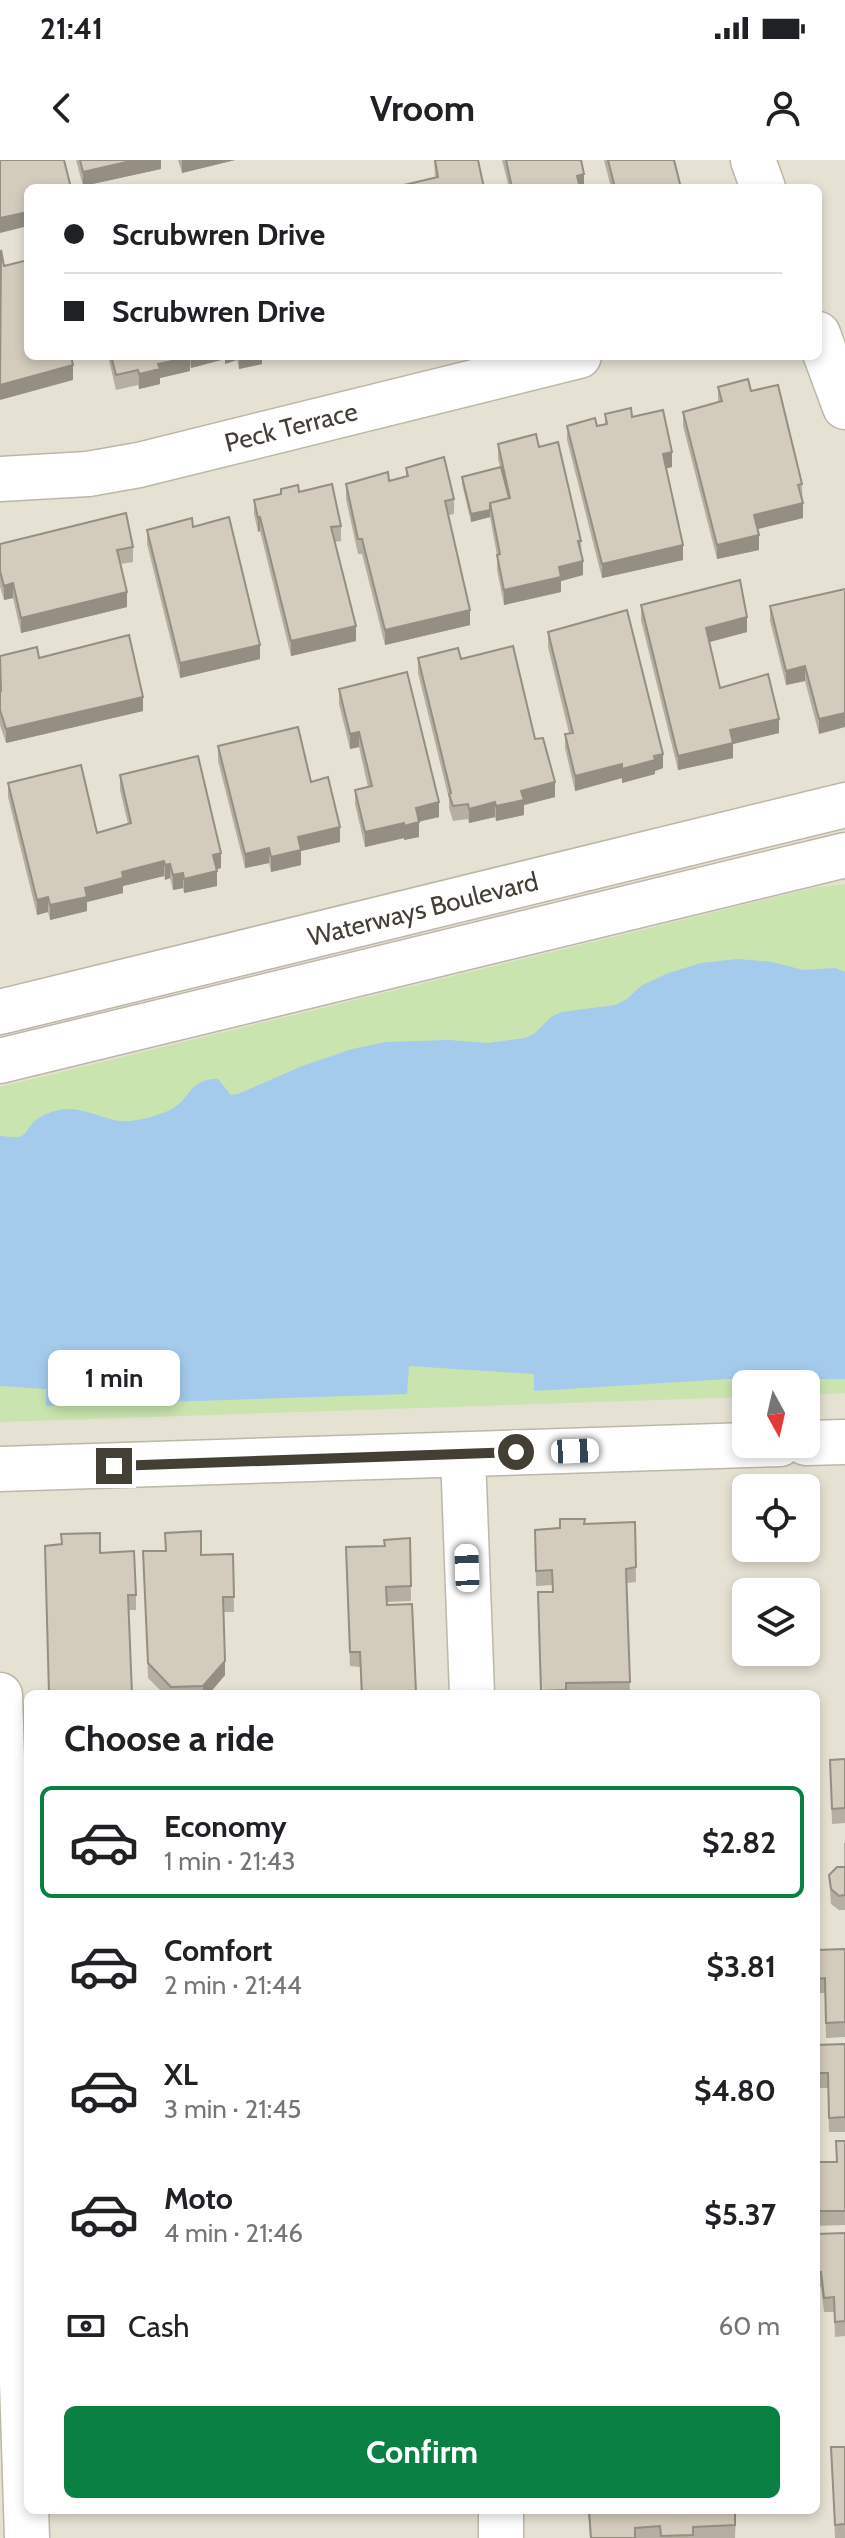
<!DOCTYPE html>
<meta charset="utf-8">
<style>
body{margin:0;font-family:Cabin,sans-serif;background:#f2f2f2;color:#202124;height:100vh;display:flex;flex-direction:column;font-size:30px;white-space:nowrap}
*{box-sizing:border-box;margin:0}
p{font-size:26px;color:#757577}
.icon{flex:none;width:44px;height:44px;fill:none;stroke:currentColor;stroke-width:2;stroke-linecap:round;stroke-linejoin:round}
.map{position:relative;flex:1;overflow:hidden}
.panel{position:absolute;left:24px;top:1530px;width:796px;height:824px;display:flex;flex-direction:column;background:#fff;border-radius:12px;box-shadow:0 4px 12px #0003}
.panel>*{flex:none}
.top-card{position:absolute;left:24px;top:24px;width:798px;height:176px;border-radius:12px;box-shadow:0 4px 12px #0003;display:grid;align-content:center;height:176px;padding:0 40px;background:#fff}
.needle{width:52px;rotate:172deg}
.controls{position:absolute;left:732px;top:1210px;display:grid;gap:16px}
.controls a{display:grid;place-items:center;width:88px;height:88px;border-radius:12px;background:#fff;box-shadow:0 4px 12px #0003;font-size:40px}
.end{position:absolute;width:36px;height:36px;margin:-18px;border:10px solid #443f35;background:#fff;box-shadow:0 0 0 4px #fff}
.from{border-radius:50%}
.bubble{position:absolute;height:56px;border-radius:12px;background:#fff;box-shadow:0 4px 12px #0003;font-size:26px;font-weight:800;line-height:56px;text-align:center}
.car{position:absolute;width:24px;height:48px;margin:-24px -12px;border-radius:10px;box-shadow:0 0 6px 2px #0007;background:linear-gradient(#fff 24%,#345 0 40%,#fff 0 76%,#345 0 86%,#fff 0)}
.top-card b{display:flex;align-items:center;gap:28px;height:76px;font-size:30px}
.top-card b+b{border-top:2px solid #e0e0e0}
.top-card i{width:20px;height:20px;background:#202124}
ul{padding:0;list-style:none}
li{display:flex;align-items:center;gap:24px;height:112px;margin:0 16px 12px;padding:0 24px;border:4px solid transparent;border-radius:12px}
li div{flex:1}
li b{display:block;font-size:30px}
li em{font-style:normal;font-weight:800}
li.active{border-color:#0b8043}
li>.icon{width:72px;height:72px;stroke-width:1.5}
h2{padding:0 40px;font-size:36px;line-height:96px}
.pay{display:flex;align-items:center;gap:20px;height:88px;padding:0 40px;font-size:30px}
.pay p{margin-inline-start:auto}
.primary-button{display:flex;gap:16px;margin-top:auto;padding:16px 40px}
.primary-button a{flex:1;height:92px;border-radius:12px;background:#0b8043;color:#fff;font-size:32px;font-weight:800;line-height:92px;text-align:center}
.status{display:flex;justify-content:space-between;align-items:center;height:56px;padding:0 40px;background:#fff;direction:ltr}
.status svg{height:22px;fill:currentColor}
header{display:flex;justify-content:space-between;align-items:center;height:104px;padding:0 40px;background:#fff;font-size:36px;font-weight:800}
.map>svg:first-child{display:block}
.residential{fill:#e5e1d3;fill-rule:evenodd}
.green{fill:#c9e4af}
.water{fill:#a4caec}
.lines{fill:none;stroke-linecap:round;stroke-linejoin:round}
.minor-casing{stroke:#bdb7a8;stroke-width:47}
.minor{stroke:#fff;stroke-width:44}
.wall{fill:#b5afa1}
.shaded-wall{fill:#948e83}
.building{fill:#d3cbbb;stroke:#948e83;stroke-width:2}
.route{stroke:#443f35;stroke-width:10}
.labels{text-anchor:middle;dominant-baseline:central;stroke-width:6;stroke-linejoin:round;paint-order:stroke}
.street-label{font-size:26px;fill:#443f35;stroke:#fff}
</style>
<div class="status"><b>21:41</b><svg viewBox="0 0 49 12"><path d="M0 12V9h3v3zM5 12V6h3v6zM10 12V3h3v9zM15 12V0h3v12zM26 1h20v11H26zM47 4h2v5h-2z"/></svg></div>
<header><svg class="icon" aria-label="back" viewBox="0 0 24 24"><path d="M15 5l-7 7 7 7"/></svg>Vroom<svg class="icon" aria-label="person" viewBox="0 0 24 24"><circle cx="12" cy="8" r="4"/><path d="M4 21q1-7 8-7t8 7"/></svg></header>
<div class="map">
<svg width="845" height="2378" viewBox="0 0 845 2378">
<rect width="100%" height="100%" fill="#f2efe5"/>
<path class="residential" d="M0,0H845V2378H0ZM28,28H818V196H28ZM746,1224H806V1284H746ZM746,1328H806V1388H746ZM746,1432H806V1492H746ZM28,1534H816V2350H28Z"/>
<path class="green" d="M845,724V1233L806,1235V1224H746V1237L0,1262V927L817,727Z"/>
<path class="water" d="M738,799L772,802L803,810L835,808L845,812V1219H728L534,1231V1214L409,1206L407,1234L46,1246V1229L0,1226V976C6,976 13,978 19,977C27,975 29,965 36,960C43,954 56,950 65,949C82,948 98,956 114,960C128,964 154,957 168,951C191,941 188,918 218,919L231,935L238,934L302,906L352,889L386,882L449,880L488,883L525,878L534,874L551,857L562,852L615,845L627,839L641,826L666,814L701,803Z"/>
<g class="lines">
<defs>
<path id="minor" d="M753,0L763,28
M818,174L845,247
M0,319L88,314L139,305L579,196
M0,852L845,645
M0,901L845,695
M806,1283L845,1282
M463,1295L472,1534
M0,1309L780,1284
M0,1535L27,2378
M501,2350V2378"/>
</defs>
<use href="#minor" class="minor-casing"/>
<use href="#minor" class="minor"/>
</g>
<path class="wall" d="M76,0H161V9L83,26Z
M178,0H235L182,13Z
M434,0H478L484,28H404V25L435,17Z
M502,0H581L584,28H509Z
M604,0H674L681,28H611Z
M108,196H262V204L239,209L237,200L225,204V199L191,208L190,205V211L160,218V224L139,229L138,225L116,230Z
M718,227L751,231L802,324L803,358L757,369L759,390L717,399L683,266V252L718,242Z
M605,254L632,257L672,307L666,308L683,400L602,418L567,280V266H597L605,265Z
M498,284L539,287L581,381L583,415L561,421V432L504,445L497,410V395L490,357L471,362L462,324V317L500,307L498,299Z
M406,308L454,339V354L449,355L470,465L385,485L362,394H358L346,339V324L389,321L406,316Z
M281,329L299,332L341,366V381L335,382L356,481L291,496L260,371L258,372L254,354V340L281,334Z
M193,367L260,499L180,518L147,384V370Z
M0,384L133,387V402L120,404L127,447L21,473L13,438L4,440L0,426Z
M845,429L819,574L805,521L786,525L770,461V446Z
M641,445L747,472L709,482L720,528L779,573L733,584V598L678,610L641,460Z
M548,472L663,608L655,611V614L622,623V618L575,631L565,588V574L569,573L548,487Z
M0,496L39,498L143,551L6,583L0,565Z
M418,498L461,499L535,579L555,637L524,645V655L496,661L495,657L469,663L468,659L453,661L449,648V639L418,513Z
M339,529L439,657L419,662V677L404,680V678L365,687L355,644V630L368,627L359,587L350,589L339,544Z
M218,586L311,622L340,682L301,691V705L271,712L269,703L245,708L218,601Z
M120,615L221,708L217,709V726L184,733L183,728L173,730L170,718L165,720L164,716L123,726V733L87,742V751L50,760L48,752L37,755L8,637V623L97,673L128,664L120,630Z
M635,1362L636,1422L627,1423L630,1534H541L538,1447L552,1432V1425L536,1426L535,1370L585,1364Z
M165,1373L201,1395L233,1394L234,1452H224L225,1515L209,1534H164L148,1518L143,1391H165Z
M410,1378L411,1441L387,1442V1445L412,1444L416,1534H361L360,1507L350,1506L346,1402L384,1386V1380Z
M62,1384L100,1393L136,1435V1450H128Z
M845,1599V1663L832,1664L830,1600Z
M844,1683H845V1750H839L831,1744L829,1715L844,1707Z
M845,1789V1877L826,1878L825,1833H816V1790Z
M845,1884V1972H829L828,1928H816V1885Z
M836,1981H845V2065L816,2066V2002H836Z
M845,2073V2176L835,2177L834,2152H824L821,2127L816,2128V2074Z
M831,2287H845V2378H835Z
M588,2350H736L735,2378H590Z"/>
<path class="shaded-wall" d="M135,0H161V9L83,26V12Z
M182,0H235L182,13Z
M584,14V28H577V16Z
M28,52V66L0,73V58Z
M191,196H225V199L191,208Z
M225,196H237V200L225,204Z
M239,196H262V204L239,209Z
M190,197V211L160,218V224L139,229V214L158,204Z
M73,205V220L0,240V225Z
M672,292V307L663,309V294Z
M803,343V358L754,370V355Z
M490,350V357L471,362V354Z
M260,357V371L258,372V358Z
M759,375V390L717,399V385Z
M683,385V400L602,418V404Z
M583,401V415L561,421V432L504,445V430L559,407Z
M13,423V438L4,440V426Z
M127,432V447L21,473V458Z
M470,450V465L385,485V470Z
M747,457V472L706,483V468Z
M356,466V481L291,496V481Z
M260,485V499L180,518V503Z
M805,506V521L786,525V511Z
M143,537V551L6,583V569Z
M845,553V567L819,574V559Z
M779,559V573L733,584V598L678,610V596L730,570Z
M359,572V587L350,589V574Z
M663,594V608L655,611V614L622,623V609Z
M622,604V618L575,631V616Z
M555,622V637L524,645V655L496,661V646L521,631Z
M439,642V657L416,662V648Z
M495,642V657L469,663V649Z
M419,662V677L404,680V666Z
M404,663V678L365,687V672Z
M340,667V682L301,691V705L271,712V697L298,677Z
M269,688V703L245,708V694Z
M221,693V708L213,710V695Z
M164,701V716L123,726V733L87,742V751L50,760V745L85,728L122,712Z
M170,704V718L165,720V705Z
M217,711V726L184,733V719Z
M183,713V728L173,730V715Z
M48,737V752L37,755V740Z
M225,1501V1515L209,1534H203V1526Z"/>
<path class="building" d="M0,0H64L71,28H28V52L0,58Z
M80,0H135L83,12Z
M435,0H478L484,28H405L404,25L438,17Z
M506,0H581L584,14L577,16L580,28H512Z
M608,0H674L681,28H615Z
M1,90L4,106L28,100V196H71L73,205L0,225Z
M111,196H190V197L158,204L160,209L139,214L138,210L116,215Z
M748,219L751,231L778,225L802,324L798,325L803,343L754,355L759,375L717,385L683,252L722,241L718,227Z
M631,248L632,257L663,250L672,292L663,294L683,385L602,404L567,266L595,258L597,266L607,264L605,254Z
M536,274L539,287L558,282L581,381H578L583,401L559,407L561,417L504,430L497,395L500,394L490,343L510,338L498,284Z
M444,297L454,339L445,341L470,450L385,470L362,379H358L346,324L388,312L389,321L408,316L406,308Z
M501,307L509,338L490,343V350L471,354L462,317Z
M332,324L341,366L331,367L356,466L291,481L260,357L258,358L254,340L281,334V329L298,325L299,332Z
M126,353L133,387L117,390L127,432L21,458L13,423L4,426L0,411V384Z
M229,357L260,485L180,503L147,370L192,358L193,367Z
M740,420L747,457L706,468L720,528L768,514L779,559L730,570L733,583L678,596L641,445Z
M845,429V553L819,559L805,506L786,511L770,446Z
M627,450L663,594L654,596L655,600L622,609V604L575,616L565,574L573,573L548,472Z
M129,475L143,537L6,569L0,550V531H1L0,496L37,487L39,498Z
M513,486L535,579L543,578L555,622L521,631L524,640L496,646L495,642L469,649L468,644L453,646L449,634L451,633L418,498L458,488L461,499Z
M407,512L439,642L416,648L419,662L404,666V663L365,672L355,630L372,626L359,572L350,574L339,529Z
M298,567L311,622L328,617L340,667L298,677L301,690L271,697L269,688L245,694L218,586Z
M198,596L221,693L213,695L217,711L184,719L183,713L173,715L170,704L165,705L164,701L122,712L123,718L85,728L87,737L50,745L48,737L37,740L8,623L81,605L97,673L131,663L120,615Z
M560,1359H585L584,1364L635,1362L636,1407L626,1409L630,1522L566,1523V1530L541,1531L538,1432H553L552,1410L536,1411L535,1370L560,1368Z
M201,1371V1395L233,1394L234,1437H223L225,1501L203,1526L171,1527L148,1503L143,1391H166L165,1373Z
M100,1373V1393L134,1391L136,1435H128L132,1534H49L45,1386L62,1384L61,1374Z
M410,1378L411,1426L386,1427L387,1445L412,1444L416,1532H405V1534H362L360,1492H350L346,1387L385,1386L384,1380Z
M845,1599V1648L832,1649L830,1600Z
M837,1707H845V1735L839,1736L831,1729L829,1715Z
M845,1789V1862L826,1863L825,1818L816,1819V1790Z
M845,1884V1957L829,1958L828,1913H816V1885Z
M836,1981H845V2051H816V2002H837Z
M845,2073V2161L835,2162L834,2137L824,2138L821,2112L816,2113V2074Z
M831,2287H845V2364L835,2365Z
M589,2350H735V2365L693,2367V2375L661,2376L660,2366L635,2368V2378H591Z"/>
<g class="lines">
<path class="route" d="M114,1306L516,1292"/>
</g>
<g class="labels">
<g class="street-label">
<text transform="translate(291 267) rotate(-14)">Peck Terrace</text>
<text transform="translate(423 749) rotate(-14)">Waterways Boulevard</text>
</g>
</g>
</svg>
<div class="controls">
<a><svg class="needle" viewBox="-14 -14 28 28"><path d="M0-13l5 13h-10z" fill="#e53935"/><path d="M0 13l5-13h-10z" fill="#757577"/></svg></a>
<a><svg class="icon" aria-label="locate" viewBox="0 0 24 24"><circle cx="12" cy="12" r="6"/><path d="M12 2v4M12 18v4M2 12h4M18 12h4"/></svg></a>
<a><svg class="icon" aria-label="layers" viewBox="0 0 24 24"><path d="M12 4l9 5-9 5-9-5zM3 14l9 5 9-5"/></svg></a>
</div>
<i class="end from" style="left:516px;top:1292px"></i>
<i class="end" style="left:114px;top:1306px"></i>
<div class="bubble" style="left:48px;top:1190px;width:132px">1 min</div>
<i class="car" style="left:575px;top:1291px;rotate:88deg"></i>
<i class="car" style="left:467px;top:1408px;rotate:358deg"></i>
<div class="top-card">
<b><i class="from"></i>Scrubwren Drive</b>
<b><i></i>Scrubwren Drive</b>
</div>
<section class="panel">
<h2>Choose a ride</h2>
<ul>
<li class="active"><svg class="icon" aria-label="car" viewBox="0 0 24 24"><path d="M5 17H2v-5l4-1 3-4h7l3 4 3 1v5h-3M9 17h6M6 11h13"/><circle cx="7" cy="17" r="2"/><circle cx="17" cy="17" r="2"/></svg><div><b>Economy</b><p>1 min · 21:43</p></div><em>$2.82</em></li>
<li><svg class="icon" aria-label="car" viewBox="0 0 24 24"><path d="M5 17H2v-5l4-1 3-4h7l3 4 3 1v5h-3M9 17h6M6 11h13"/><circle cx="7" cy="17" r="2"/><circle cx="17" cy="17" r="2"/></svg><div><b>Comfort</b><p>2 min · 21:44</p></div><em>$3.81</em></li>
<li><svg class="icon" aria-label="car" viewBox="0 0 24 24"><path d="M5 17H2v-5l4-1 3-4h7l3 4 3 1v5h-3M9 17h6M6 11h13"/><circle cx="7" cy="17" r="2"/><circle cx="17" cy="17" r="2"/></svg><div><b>XL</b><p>3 min · 21:45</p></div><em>$4.80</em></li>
<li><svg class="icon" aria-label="car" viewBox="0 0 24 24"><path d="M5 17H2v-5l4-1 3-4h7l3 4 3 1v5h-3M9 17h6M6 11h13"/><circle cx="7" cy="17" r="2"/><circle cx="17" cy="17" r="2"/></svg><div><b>Moto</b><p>4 min · 21:46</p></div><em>$5.37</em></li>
</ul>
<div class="pay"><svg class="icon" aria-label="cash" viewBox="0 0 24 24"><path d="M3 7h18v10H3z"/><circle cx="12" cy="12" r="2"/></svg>Cash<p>60 m</p></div>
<div class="primary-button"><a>Confirm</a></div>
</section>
</div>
